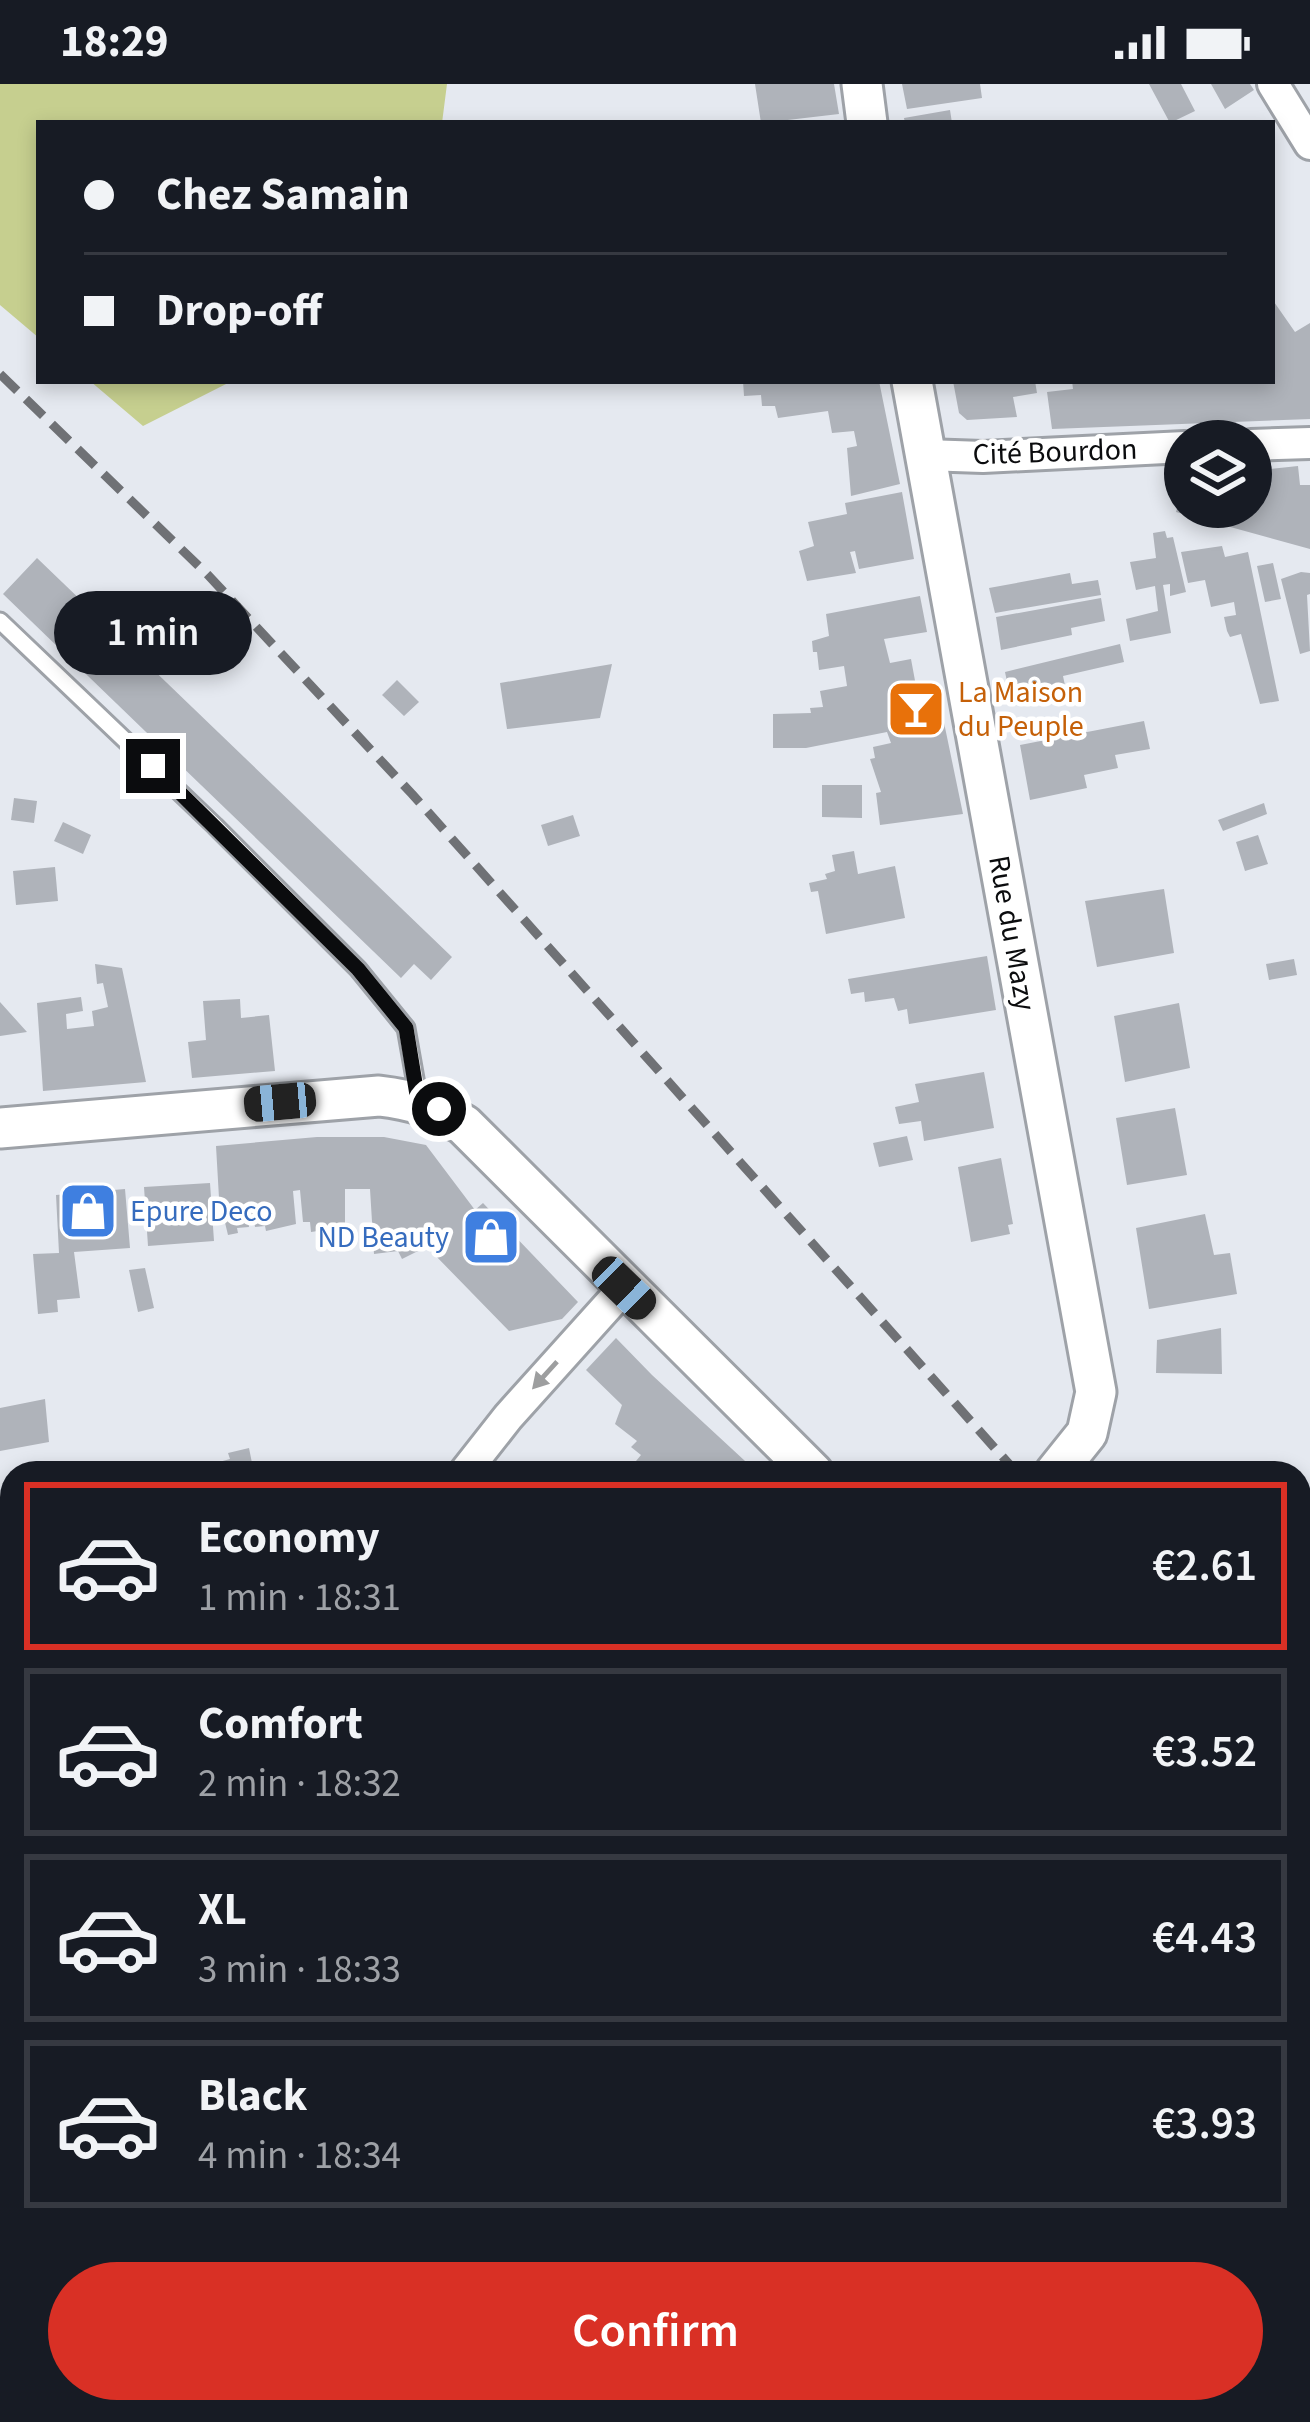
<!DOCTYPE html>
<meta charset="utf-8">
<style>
body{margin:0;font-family:"Source Sans 3",sans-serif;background:#242831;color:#f1f3f6;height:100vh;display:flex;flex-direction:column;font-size:45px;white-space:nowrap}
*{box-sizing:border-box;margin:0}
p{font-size:39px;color:#9ea1a6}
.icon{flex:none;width:66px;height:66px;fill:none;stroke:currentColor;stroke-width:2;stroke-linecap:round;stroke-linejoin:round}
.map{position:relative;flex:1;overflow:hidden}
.drawer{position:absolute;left:0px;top:1377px;width:1311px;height:963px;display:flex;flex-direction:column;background:#171b24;border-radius:36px 36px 0 0;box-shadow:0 6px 18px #0003}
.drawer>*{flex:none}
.hud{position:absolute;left:36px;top:36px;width:1239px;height:264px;border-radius:0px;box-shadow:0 6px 18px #0003;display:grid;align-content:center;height:264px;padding:0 48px;background:#171b24}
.buttons{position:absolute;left:1164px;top:336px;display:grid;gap:24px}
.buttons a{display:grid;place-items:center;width:108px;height:108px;border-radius:50%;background:#171b24;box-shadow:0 6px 18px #0003;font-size:60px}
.end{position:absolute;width:54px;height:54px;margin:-27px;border:15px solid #0b0c0e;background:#fff;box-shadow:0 0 0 6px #fff}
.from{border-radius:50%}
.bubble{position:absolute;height:84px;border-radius:42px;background:#171b24;box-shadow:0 6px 18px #0003;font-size:39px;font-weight:600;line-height:84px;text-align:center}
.car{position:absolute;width:36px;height:72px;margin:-36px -18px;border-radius:15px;box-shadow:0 0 9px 3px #0007;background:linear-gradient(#222 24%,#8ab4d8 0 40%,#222 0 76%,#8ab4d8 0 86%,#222 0)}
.hud b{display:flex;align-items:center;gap:42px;height:114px;font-size:45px}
.hud b+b{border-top:3px solid #363941}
.hud i{width:30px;height:30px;background:#f1f3f6}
ul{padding:21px 0 0;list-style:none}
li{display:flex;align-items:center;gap:36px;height:168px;margin:0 24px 18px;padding:0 24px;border:6px solid #363941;border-radius:0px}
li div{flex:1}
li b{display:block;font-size:45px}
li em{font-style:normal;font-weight:600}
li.active{border-color:#d93025}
li>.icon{width:108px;height:108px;stroke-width:1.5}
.cta{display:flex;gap:24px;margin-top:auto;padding:24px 48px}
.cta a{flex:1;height:138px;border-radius:72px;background:#d93025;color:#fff;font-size:48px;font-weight:600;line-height:138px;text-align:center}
.status{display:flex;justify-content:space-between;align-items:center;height:84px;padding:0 60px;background:#171b24;direction:ltr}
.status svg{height:33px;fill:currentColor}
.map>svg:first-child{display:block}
.green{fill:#c6cf8f}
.building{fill:#afb3ba}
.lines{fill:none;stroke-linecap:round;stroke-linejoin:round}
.service-casing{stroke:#9ea2a8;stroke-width:21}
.minor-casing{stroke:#9ea2a8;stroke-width:36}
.tertiary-casing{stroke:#9ea2a8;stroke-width:45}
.service{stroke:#fff;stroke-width:15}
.minor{stroke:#fff;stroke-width:30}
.tertiary{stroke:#fff;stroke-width:39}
.rail{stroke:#6f7175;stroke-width:9;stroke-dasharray:24 12;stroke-linecap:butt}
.oneway{fill:#9d9e9f}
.route{stroke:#0b0c0e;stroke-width:15}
.labels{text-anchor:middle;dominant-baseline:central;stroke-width:9;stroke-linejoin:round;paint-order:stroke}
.street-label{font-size:30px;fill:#0b0c0e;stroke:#fff}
.food-label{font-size:30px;fill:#c56008;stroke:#fff;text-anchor:start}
.shop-label{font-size:30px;fill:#366cbe;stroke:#fff;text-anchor:start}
</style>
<div class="status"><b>18:29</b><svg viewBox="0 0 49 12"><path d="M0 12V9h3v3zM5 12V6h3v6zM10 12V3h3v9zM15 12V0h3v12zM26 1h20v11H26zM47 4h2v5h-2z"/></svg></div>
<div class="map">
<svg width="1310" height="2338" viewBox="0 0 1310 2338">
<rect width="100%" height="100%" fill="#e5e9f0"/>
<path class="green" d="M0,0H447L442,39H39V254L0,221Z
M90,297H232L143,342Z
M12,1858V2069L0,2041V1864Z
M247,2328H674L679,2338H252Z"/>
<path class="building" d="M755,0H834L839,30L761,39Z
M902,0H980L982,14L907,25Z
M1149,0H1181L1195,27L1170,39Z
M1211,0H1250L1254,6L1225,25Z
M950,26L952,39H905L904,34Z
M1272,215L1295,248L1310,239V335L1052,345L1047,308L1073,305L1072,297H1272Z
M743,297H879L900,400L851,412L847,364L857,362L854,347L832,349L828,327L778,334L775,322H762L761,311L744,312Z
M953,297H1035L1037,309L1013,313L1017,333L967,336L959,329Z
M1298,382L1300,401H1310V465L1176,428L1184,401L1185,423H1251V387Z
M902,408L914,475L859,485L855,467L850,468L856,489L807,497L799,467L814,462L808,438L847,430L845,419Z
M1165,447L1167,454L1173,453L1186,508L1170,512V500L1163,501L1171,549L1130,557L1126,535L1158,527L1155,502L1136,506L1130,478L1156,474L1153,449Z
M1222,462L1225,473L1248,468L1279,617L1260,620L1241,550L1230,553L1227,547L1224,533L1236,531L1234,518L1211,523L1205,496L1188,499L1181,468Z
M37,474L452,873L431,896L414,880L401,894L3,510Z
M1273,479L1281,515L1265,518L1257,482Z
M1301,488L1310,489V510L1307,511L1310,567L1300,570L1281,495Z
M1070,489L1072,500L1098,496L1101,511L995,529L989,504Z
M920,512L927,548L884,555L890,579L911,575L916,602L936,600L963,730L880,741L876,709L881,708L870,675L875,674L873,663L891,659L887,648L806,664H773V630L811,629L810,624L823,623L820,607L847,602L844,582L819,586L817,568H813L812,557L829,552L826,530Z
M1101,514L1105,537L1071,544L1072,551L1001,566L996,533Z
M1120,560L1124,578L1063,592L1067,611L1012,622L1005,588Z
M612,580L600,634L507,645L500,599Z
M397,596L419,618L404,632L382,611Z
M1144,637L1150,665L1115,671L1118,684L1084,691L1087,704L1030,716L1020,661Z
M822,701H862V734L822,733Z
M14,714L37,717L34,739L11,736Z
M1264,719L1267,730L1223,747L1218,736Z
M573,731L580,752L548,762L541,741Z
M63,738L91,751L83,770L54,757Z
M1258,751L1268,780L1245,787L1236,758Z
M854,767L858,790L895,782L905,834L826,850L818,807L811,808L809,799L827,795L825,790L835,787L832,771Z
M55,783L58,817L16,821L13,787Z
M1164,805L1174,869L1097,883L1085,817Z
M987,872L996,926L909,940L907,925L898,927L894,914L865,918L864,908L851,910L848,895Z
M1294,875L1297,891L1269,896L1266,880Z
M95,880L122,884L146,998L43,1007L37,919L81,913L83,927L66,930L67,945L94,942L92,927L108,923L103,899L97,900Z
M240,915L241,934L269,931L275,987L192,994L188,958L206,956L203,917Z
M0,918L27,948L0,952Z
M1179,919L1190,984L1125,998L1114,932Z
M984,988L994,1044L924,1057L921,1037L899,1040L895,1023L919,1018L915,1000Z
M1175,1024L1187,1091L1127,1101L1116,1034Z
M907,1052L913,1076L879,1083L873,1059Z
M317,1053H384L426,1061L475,1126L483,1119L578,1218L562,1235L509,1247L432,1168L436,1163L432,1160L402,1175L398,1167L374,1170L370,1105H345V1143L311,1148L310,1138H303L300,1106L293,1107L296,1140L266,1147L265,1142L255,1143L254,1134L248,1135L249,1143L237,1144L238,1149L228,1151L219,1114L216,1062Z
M1001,1074L1013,1140L1008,1141L1010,1150L971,1158L958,1083Z
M210,1099L214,1157L148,1162L144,1103Z
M125,1105L130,1164L74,1168L80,1214L57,1216L58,1228L38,1230L33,1170L59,1169L56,1111Z
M1205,1130L1214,1171L1230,1169L1237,1210L1149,1225L1136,1144Z
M145,1184L154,1224L138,1228L129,1186Z
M1221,1244L1222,1290L1156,1289L1157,1256Z
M616,1254L652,1291L758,1389H626L641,1371L631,1363L637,1357L615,1340L622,1321L586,1286Z
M45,1315L49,1358L0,1367V1324Z
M249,1364L254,1389H178L230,1375L228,1369Z
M12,1719V1773L0,1778V1725Z
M1310,2159V2235L1299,2256V2169Z
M1310,2270V2317L1305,2328L1299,2324V2290Z
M1047,2328H1090L1084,2338H1041Z"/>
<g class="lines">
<defs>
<path id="service" d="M0,537L215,742L358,885L406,944L419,1017"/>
<path id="minor" d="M1273,0L1310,60
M1251,361L1310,359
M925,371L983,373L1185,363
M464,1389L508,1333L624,1204
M0,1683L12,1677
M0,2118L12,2149
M159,2328L164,2338"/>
<path id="tertiary" d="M862,0L867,39
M912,297L1096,1308L1087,1349L1055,1389
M0,1044L379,1012C413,1016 435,1023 464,1041L813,1389
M1299,2079L1310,2091"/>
</defs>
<use href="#service" class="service-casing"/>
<use href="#minor" class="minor-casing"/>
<use href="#tertiary" class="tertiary-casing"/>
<use href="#service" class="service"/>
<use href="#minor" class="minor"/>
<use href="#tertiary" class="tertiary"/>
<path class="rail" d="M0,290L208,491L412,710L1017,1389
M1299,1706L1310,1718"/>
</g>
<defs><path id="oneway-solid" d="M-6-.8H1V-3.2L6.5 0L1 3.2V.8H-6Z" transform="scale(3)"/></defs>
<use class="oneway" href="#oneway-solid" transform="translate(545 1291) rotate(132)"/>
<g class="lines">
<path class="route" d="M153,682L358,885L406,944L418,1017L439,1025"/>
</g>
<defs>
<symbol id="bar-square" viewBox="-11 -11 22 22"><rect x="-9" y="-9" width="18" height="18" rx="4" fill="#e8710a" stroke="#fff"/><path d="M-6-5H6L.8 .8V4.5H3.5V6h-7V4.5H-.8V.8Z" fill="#fff"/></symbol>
<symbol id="shop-square" viewBox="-11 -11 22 22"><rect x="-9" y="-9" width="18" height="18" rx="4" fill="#3f7fe0" stroke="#fff"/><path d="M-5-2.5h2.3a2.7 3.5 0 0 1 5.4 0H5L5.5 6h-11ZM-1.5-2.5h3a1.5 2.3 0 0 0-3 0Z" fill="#fff"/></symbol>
</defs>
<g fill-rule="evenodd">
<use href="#bar-square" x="883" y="592" width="66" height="66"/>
<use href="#shop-square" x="55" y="1094" width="66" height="66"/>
<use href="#shop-square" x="458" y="1120" width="66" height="66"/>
</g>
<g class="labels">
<g class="street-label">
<text transform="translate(1055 368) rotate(-2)">Cité Bourdon</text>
<text transform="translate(1012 849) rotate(80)">Rue du Mazy</text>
</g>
<g class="food-label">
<text x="958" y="608">La Maison<tspan x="958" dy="34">du Peuple</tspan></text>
</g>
<g class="shop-label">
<text x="130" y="1127">Epure Deco</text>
<text x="449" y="1153" text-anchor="end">ND Beauty</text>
</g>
</g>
</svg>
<div class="buttons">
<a><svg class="icon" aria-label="layers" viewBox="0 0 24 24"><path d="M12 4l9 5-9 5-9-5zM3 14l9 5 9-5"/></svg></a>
</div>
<i class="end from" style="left:439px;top:1025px"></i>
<i class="end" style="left:153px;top:682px"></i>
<div class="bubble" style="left:54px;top:507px;width:198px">1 min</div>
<i class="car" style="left:280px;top:1018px;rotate:265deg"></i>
<i class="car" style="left:624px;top:1204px;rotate:134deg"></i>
<div class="hud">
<b><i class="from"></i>Chez Samain</b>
<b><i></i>Drop-off</b>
</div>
<section class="drawer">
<ul>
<li class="active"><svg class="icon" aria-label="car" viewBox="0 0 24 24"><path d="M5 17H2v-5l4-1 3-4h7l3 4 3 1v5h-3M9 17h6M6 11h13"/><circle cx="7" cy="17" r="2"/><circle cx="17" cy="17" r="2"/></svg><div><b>Economy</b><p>1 min · 18:31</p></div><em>€2.61</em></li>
<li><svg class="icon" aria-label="car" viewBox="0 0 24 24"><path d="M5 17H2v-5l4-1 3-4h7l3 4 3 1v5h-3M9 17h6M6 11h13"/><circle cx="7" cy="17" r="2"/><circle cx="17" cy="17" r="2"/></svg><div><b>Comfort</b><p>2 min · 18:32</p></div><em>€3.52</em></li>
<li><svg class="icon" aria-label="car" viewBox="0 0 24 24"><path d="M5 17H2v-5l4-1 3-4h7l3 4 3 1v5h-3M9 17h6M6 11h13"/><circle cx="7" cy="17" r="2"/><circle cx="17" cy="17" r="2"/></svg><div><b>XL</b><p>3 min · 18:33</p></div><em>€4.43</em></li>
<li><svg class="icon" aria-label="car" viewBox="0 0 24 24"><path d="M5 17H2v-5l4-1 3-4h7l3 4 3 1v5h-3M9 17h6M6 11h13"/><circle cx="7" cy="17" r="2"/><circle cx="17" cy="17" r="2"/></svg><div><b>Black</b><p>4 min · 18:34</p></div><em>€3.93</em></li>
</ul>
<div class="cta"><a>Confirm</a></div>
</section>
</div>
